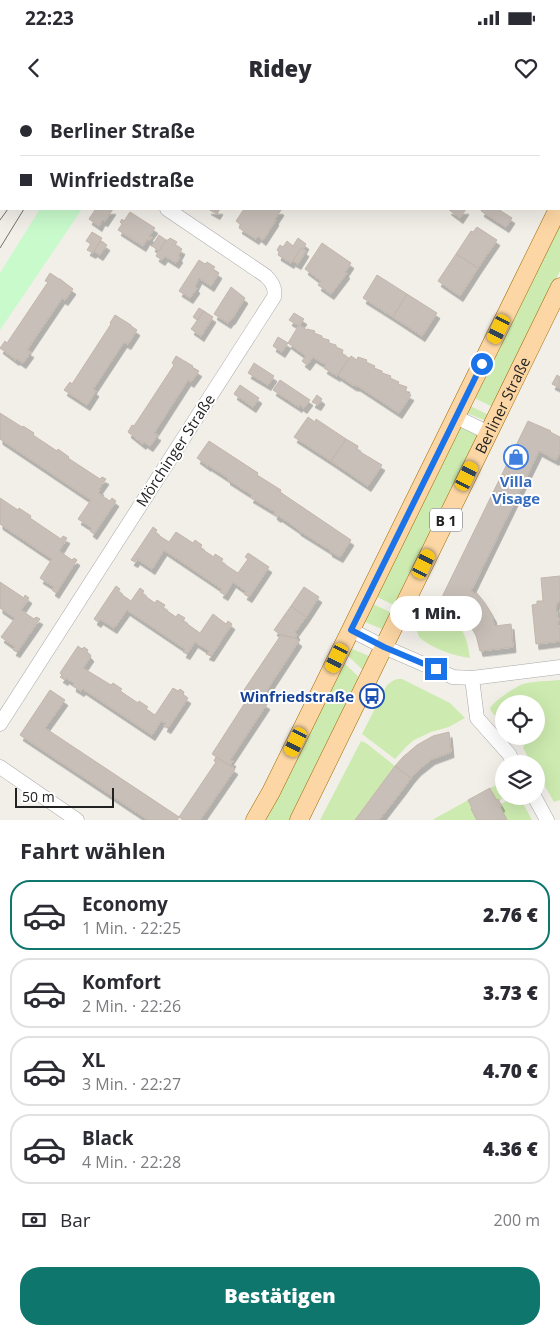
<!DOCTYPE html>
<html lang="de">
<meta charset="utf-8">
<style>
body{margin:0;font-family:"Open Sans",sans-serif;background:#f7f7f7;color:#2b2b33;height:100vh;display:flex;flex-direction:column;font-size:19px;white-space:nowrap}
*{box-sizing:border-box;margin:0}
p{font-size:16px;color:#7c7c81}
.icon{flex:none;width:28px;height:28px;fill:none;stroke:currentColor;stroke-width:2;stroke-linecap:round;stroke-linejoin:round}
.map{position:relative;height:720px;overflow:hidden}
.drawer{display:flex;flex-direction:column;background:#fff;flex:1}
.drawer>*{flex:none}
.guide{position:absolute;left:0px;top:0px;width:560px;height:110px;box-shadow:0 5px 20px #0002;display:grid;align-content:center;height:110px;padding:0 20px;background:#fff}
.tools{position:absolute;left:495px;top:595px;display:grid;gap:10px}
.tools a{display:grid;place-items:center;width:50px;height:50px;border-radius:50%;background:#fff;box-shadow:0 5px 20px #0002;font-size:25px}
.scale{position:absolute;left:15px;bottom:12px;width:99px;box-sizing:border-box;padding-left:5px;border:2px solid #222;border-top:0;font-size:14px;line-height:18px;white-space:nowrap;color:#222;-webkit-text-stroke:4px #fff;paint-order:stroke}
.end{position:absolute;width:22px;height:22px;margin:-11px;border:6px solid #1a73e8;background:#fff;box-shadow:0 0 0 2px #fff}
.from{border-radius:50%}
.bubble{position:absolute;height:35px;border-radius:18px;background:#fff;box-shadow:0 5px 20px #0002;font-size:16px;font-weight:800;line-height:35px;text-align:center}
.car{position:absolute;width:15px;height:30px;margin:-15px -8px;border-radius:6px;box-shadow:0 0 4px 1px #0007;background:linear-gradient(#f5c518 24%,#345 0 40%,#f5c518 0 76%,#345 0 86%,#f5c518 0)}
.guide b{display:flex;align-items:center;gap:18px;height:48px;font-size:19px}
.guide b+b{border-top:1px solid #e1e1e2}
.guide i{width:12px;height:12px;background:#2b2b33}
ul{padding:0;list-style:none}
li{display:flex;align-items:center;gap:15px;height:70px;margin:0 10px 8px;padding:0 10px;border:2px solid #e1e1e2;border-radius:20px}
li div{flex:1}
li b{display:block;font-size:19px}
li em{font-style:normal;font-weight:800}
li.selected{border-color:#0f766e}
li>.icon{width:45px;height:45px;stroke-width:1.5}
h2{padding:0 20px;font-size:22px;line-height:60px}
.pay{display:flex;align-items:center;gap:12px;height:55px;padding:0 20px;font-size:19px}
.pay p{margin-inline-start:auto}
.primary-button{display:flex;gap:10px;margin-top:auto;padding:10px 20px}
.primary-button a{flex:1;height:58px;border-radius:20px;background:#0f766e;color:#fff;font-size:20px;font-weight:800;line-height:58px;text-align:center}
.status{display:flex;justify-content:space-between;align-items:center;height:35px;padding:0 25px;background:#fff;direction:ltr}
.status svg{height:14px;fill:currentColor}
header{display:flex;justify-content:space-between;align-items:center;height:65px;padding:0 20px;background:#fff;font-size:22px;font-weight:800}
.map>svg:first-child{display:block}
.grass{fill:#cdebb0}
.park{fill:#c8facc}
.building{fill:#c7bfb8;stroke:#c4b6ab;filter:url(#shadow)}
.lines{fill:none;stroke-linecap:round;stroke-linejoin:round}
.minor-tunnel{stroke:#c8c6c1;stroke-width:14;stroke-dasharray:14 7;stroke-linecap:butt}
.minor-casing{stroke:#a9a9a9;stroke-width:15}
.major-casing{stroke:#a06b00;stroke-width:19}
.minor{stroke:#fff;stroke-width:14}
.major{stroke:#fcd6a4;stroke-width:18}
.tram{stroke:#707070;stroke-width:1}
.rail-casing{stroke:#707070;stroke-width:5.5}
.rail{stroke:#fff;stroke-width:4;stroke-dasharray:11;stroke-linecap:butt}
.route{stroke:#1a73e8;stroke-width:6}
.labels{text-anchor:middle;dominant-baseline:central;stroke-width:4;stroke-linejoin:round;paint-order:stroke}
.shield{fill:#fff;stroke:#646464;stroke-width:1}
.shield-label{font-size:14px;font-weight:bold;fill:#222}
.street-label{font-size:15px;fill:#222;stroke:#fff}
.shop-label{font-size:15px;font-weight:bold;fill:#366cbe;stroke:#fff}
.transit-label{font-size:15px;font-weight:bold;fill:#164399;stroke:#fff;text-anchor:end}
</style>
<div class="status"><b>22:23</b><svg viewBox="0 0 49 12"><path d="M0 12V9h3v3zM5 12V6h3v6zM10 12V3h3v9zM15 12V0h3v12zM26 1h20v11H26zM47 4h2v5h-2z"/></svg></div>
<header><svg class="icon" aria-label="back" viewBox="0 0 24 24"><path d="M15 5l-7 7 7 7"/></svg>Ridey<svg class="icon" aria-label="heart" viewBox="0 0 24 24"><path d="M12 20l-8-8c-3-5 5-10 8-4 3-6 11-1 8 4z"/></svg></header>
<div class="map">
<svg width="560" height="720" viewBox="0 0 560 720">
<defs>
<filter id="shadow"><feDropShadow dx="3" dy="5.5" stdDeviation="0" flood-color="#0004"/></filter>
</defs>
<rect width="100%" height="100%" fill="#f2efe9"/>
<path class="grass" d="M560,118V171L493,307L472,297Z
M468,305L489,315L487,319L484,320L467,313Z
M459,327L479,336L396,506L375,496Z
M429,502C455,518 466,526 470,558C454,556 431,548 419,537L416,528Z
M371,503L392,513L385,527L382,529L365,522L364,518Z
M350,548L369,556L371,559L365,572L346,554Z
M342,561L361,579L299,705L290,720H263Z
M398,579H402L450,603L465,618L449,627L431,632L414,640L407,646L395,659L362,634L387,585L394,580Z
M560,580V700L554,702L536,671V664H532L523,648L524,647L523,644L521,645L513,636H536V604H504V626L491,611L490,608C494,601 515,587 523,584C534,581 548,581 560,580Z
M361,641L366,643L395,666L355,720H320Z
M503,682H504V696H506L499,701L498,699L496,700L490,688Z
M515,696H519L532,720H507L500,707L502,706L501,704Z
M468,700L477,720H434V719Z"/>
<path class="park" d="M0,0H48L47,1H1V73L0,74Z
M40,109H82L0,230V173Z"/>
<path class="building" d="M157,0H179L178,1H156Z
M302,0H333L332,1H303Z
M522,0H560V2L559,4V1H524Z
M93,109H113L105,121L102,120L99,126L89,119L95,110Z
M208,109H220L217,114Z
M244,109H280L281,110L275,119L276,120L263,140L258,136L256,139L239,128L241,125L236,121Z
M448,109H466L460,118Z
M482,109H498L512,118L506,127L481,111Z
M130,112L155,128L149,136L152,137L149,141L147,139L143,146L118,130L122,124L120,122L122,119L124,121Z
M477,127L497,140L478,168L456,154L471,131L473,132Z
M92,132L102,138L93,153L87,150L91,144L86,141Z
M159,135L166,140L159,151L152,146Z
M170,138L177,142L175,145L182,149L178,156L180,157L176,163L165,156L162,160L156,156L166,140H168Z
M298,138L306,144L303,149L301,148L291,163L278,155L279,152L277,150L280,145L283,147L287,141L293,146Z
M101,141L107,145L100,155L94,151Z
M322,143L351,163L345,172L347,173L331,194L318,185L321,181L305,169Z
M301,148L306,151L298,164L293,161Z
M456,154L478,168L460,196L438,181Z
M199,160L205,164L207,162L215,167L213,169L219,173L211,186L199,178L195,186L197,188L190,198L179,191Z
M50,173L59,179H60L73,189L65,200L62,198L27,250L31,252L23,263L17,259L16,260L0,248L5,241L7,243L48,182L45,181Z
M377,175L407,194L393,217L363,198Z
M231,187L245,198L232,219H231L228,223L214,214Z
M407,194L437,213L422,236L393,217Z
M199,208L204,211L197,220L193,217Z
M204,211L213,217L201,236L191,229Z
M294,213L304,219L299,226L289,220Z
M115,215L131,225V226L137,230L128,244L124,242L93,289L96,291L87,305L64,290L70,282L72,284L111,224L110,223Z
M299,225L307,230V229L315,231L314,233L322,236V238L329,240V243L336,245V247L343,250L342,254L349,258L337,276L324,268L326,265L313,257L307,265L302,261L306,256L288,243Z
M278,237L288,243L282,252L273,246Z
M176,256L193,266L192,267L199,271L191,282L188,280L154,333L158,335L150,346L144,342L143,344L128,332L132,325L134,326L174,265L172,263Z
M351,256L357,260L358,257L367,260L366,262L375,266L374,268L382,271V273L391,276L390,278L399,282L398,284L407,287L405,292L411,295L399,313L358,286L353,285L338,275Z
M254,263L274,276L268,285L248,273Z
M557,275L560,277V288L552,284Z
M280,280L310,300L304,308L300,305L299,307L273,290Z
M240,285L259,298L253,307L234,294Z
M317,295L322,299L318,305L312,302Z
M0,313L22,327L23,326L34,333L33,335L57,351L58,349L69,357L68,358L100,379L102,377L106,379L99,389L101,390L98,393L110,401L112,398L116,401L94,434L90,431L92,428L78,419L91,400L0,339Z
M308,317L315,322L316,319L346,339L331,361L294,337Z
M528,321L551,331L550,332L560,337V352L556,360L539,351L473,487L471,490L474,494L476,492L485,503L493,516L494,519L493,520L495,526L511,524L513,547L480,551L476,535L466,518L457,507L442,497Z
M346,339L358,346L357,350L382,365L368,386L331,361Z
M209,341L258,373L257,375L281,390L280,392L351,440L340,457L329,451L330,450L298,430V429L279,416L278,417L274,414L275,412L250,397L252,395L227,379L228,378L208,365V366L197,358Z
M0,398L18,410L19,408L31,416L30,418L61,439L63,436L67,438L59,451L72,460L74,458L77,460L56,493L52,490L54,487L40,478L52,459L0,424Z
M153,427L157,430L155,433L169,442L176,432L193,443L195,440L202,445L200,448L214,457L215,454L223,459L221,462L238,473L248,459L245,457L248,453L269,467L249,497L244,494L246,491L233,482L225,495L220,492L222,489L164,450L152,469L137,459L135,462L131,460Z
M560,476V501L556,504L557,517L560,519L558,522L559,528L560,530V541L536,544L532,505L537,504V501H543L541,478Z
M0,482L24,498L25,495L29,498L21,510L34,519L36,517L40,519L17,552L13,550L15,547L1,537L15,518L0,508Z
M116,486L120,489L118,492L131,501L140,488L144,491L142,494L155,503L157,500L165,505L163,508L176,517L178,514L185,518L183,521L200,533L213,514L226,524L228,521L232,524L211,556L206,554L209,551L195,542L187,554L183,552L185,549L127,510L114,528L100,519L98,522L94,519Z
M304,487L319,497L306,517L291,506Z
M291,506L306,517L295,532L297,534L295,538L281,535L274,530Z
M281,535L295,538L299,541L263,596L265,597L262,602L244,590Z
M78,546L82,549L84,547L88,550L87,552L91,556L83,568L111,585L113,583L122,589L120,591L138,603L139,601L148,607L146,609L155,615L173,588L178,591L180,589L184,592L183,595L188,598L168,628L164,626L166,623L161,621L152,635L83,589L81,591L73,586L74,583L66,578L65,580L60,577L62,575L60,573Z
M50,590L65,600L45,628L179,717L177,720H148L20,635Z
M248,593L267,604L230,660L233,661L230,666L212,654L248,598L246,597Z
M449,632L451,652L432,659L418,670L411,678L395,666L403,657L417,645L433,636Z
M216,657L235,669L200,720H183L179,717L216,662L214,661Z
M395,666L411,678L403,689L379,720H355Z
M490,688L496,700L498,699L502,706L500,707L507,720H477L471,709L472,708L468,700Z"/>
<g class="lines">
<path class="minor-tunnel" d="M551,1L552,0"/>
<defs>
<path id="minor" d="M435,0L437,1
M121,1L122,0
M559,82L560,83
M456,317L489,333
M351,530L384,547L453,577L472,578L560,567
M472,578L477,618L509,654L514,664
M0,624L274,197C276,188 272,182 266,176L167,109
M0,667L77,720
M534,696L547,720"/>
<g id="major">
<path d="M255,720L271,692L558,109"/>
<path id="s1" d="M299,720L560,187"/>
</g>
</defs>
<use href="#minor" class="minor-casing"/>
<use href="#major" class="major-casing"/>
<use href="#minor" class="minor"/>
<use href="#major" class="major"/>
<path class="tram" d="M80,1L81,0
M92,1L93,0
M0,120L8,109
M0,148L24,109"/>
<defs>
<path id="rail" d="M60,1L61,0
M0,90L1,88"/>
</defs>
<use href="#rail" class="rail-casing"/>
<use href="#rail" class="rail"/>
</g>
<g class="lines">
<path class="route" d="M436,569L384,547L351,530L482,264"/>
</g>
<defs>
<symbol id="shop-ring" viewBox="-11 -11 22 22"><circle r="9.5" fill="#fff" stroke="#3f7fe0" stroke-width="1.5"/><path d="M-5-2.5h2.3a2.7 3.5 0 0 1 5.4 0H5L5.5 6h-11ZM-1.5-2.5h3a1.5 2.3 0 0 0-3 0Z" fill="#3f7fe0"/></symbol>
<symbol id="bus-ring" viewBox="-11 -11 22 22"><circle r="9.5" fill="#fff" stroke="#1a4fb4" stroke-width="1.5"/><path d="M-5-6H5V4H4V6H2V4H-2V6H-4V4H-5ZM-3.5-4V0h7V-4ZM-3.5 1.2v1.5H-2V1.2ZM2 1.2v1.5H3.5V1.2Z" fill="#1a4fb4"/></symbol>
</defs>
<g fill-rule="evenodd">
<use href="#shop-ring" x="502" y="343" width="28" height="28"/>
<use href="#bus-ring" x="358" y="582" width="28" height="28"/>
</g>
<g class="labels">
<rect class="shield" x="430" y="408.5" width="32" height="23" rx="4"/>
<g class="shield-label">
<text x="446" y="420">B 1</text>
</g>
<g class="street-label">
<text stroke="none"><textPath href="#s1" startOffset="462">Berliner Straße</textPath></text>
<text transform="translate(175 350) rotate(-57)">Mörchinger Straße</text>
</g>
<g class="shop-label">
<text x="516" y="381">Villa<tspan x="516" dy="17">Visage</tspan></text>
</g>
<g class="transit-label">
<text x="354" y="596">Winfriedstraße</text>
</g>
</g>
</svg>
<div class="tools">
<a><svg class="icon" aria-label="locate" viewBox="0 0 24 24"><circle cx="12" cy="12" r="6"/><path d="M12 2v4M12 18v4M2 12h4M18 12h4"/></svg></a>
<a><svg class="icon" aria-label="layers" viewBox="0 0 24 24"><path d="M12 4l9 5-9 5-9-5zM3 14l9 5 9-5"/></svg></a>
</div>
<div class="scale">50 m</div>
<i class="end from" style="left:482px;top:264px"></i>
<i class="end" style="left:436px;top:569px"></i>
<div class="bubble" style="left:390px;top:496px;width:92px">1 Min.</div>
<i class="car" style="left:499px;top:229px;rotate:206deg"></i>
<i class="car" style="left:467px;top:376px;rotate:26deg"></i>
<i class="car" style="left:424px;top:464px;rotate:26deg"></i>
<i class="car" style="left:337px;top:558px;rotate:206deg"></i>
<i class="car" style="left:296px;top:642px;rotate:206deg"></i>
<div class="guide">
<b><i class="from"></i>Berliner Straße</b>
<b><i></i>Winfriedstraße</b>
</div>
</div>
<section class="drawer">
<h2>Fahrt wählen</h2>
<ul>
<li class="selected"><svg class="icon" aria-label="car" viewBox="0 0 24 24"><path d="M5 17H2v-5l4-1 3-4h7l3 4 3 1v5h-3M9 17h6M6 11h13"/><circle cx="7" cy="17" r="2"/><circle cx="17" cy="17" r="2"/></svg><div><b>Economy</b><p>1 Min. · 22:25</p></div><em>2.76 €</em></li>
<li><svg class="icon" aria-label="car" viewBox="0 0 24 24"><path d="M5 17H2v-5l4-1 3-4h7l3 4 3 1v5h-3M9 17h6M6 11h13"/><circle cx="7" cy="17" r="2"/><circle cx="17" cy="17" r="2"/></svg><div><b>Komfort</b><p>2 Min. · 22:26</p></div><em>3.73 €</em></li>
<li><svg class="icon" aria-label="car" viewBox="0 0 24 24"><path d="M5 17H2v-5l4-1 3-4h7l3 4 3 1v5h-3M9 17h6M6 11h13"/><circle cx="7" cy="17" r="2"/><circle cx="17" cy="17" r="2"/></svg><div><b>XL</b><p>3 Min. · 22:27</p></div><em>4.70 €</em></li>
<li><svg class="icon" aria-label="car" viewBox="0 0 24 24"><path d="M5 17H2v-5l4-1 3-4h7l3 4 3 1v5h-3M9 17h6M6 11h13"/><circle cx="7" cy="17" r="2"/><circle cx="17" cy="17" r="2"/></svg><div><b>Black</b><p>4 Min. · 22:28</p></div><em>4.36 €</em></li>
</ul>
<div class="pay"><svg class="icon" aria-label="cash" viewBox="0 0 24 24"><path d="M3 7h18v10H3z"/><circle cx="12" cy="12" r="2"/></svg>Bar<p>200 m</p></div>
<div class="primary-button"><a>Bestätigen</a></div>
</section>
